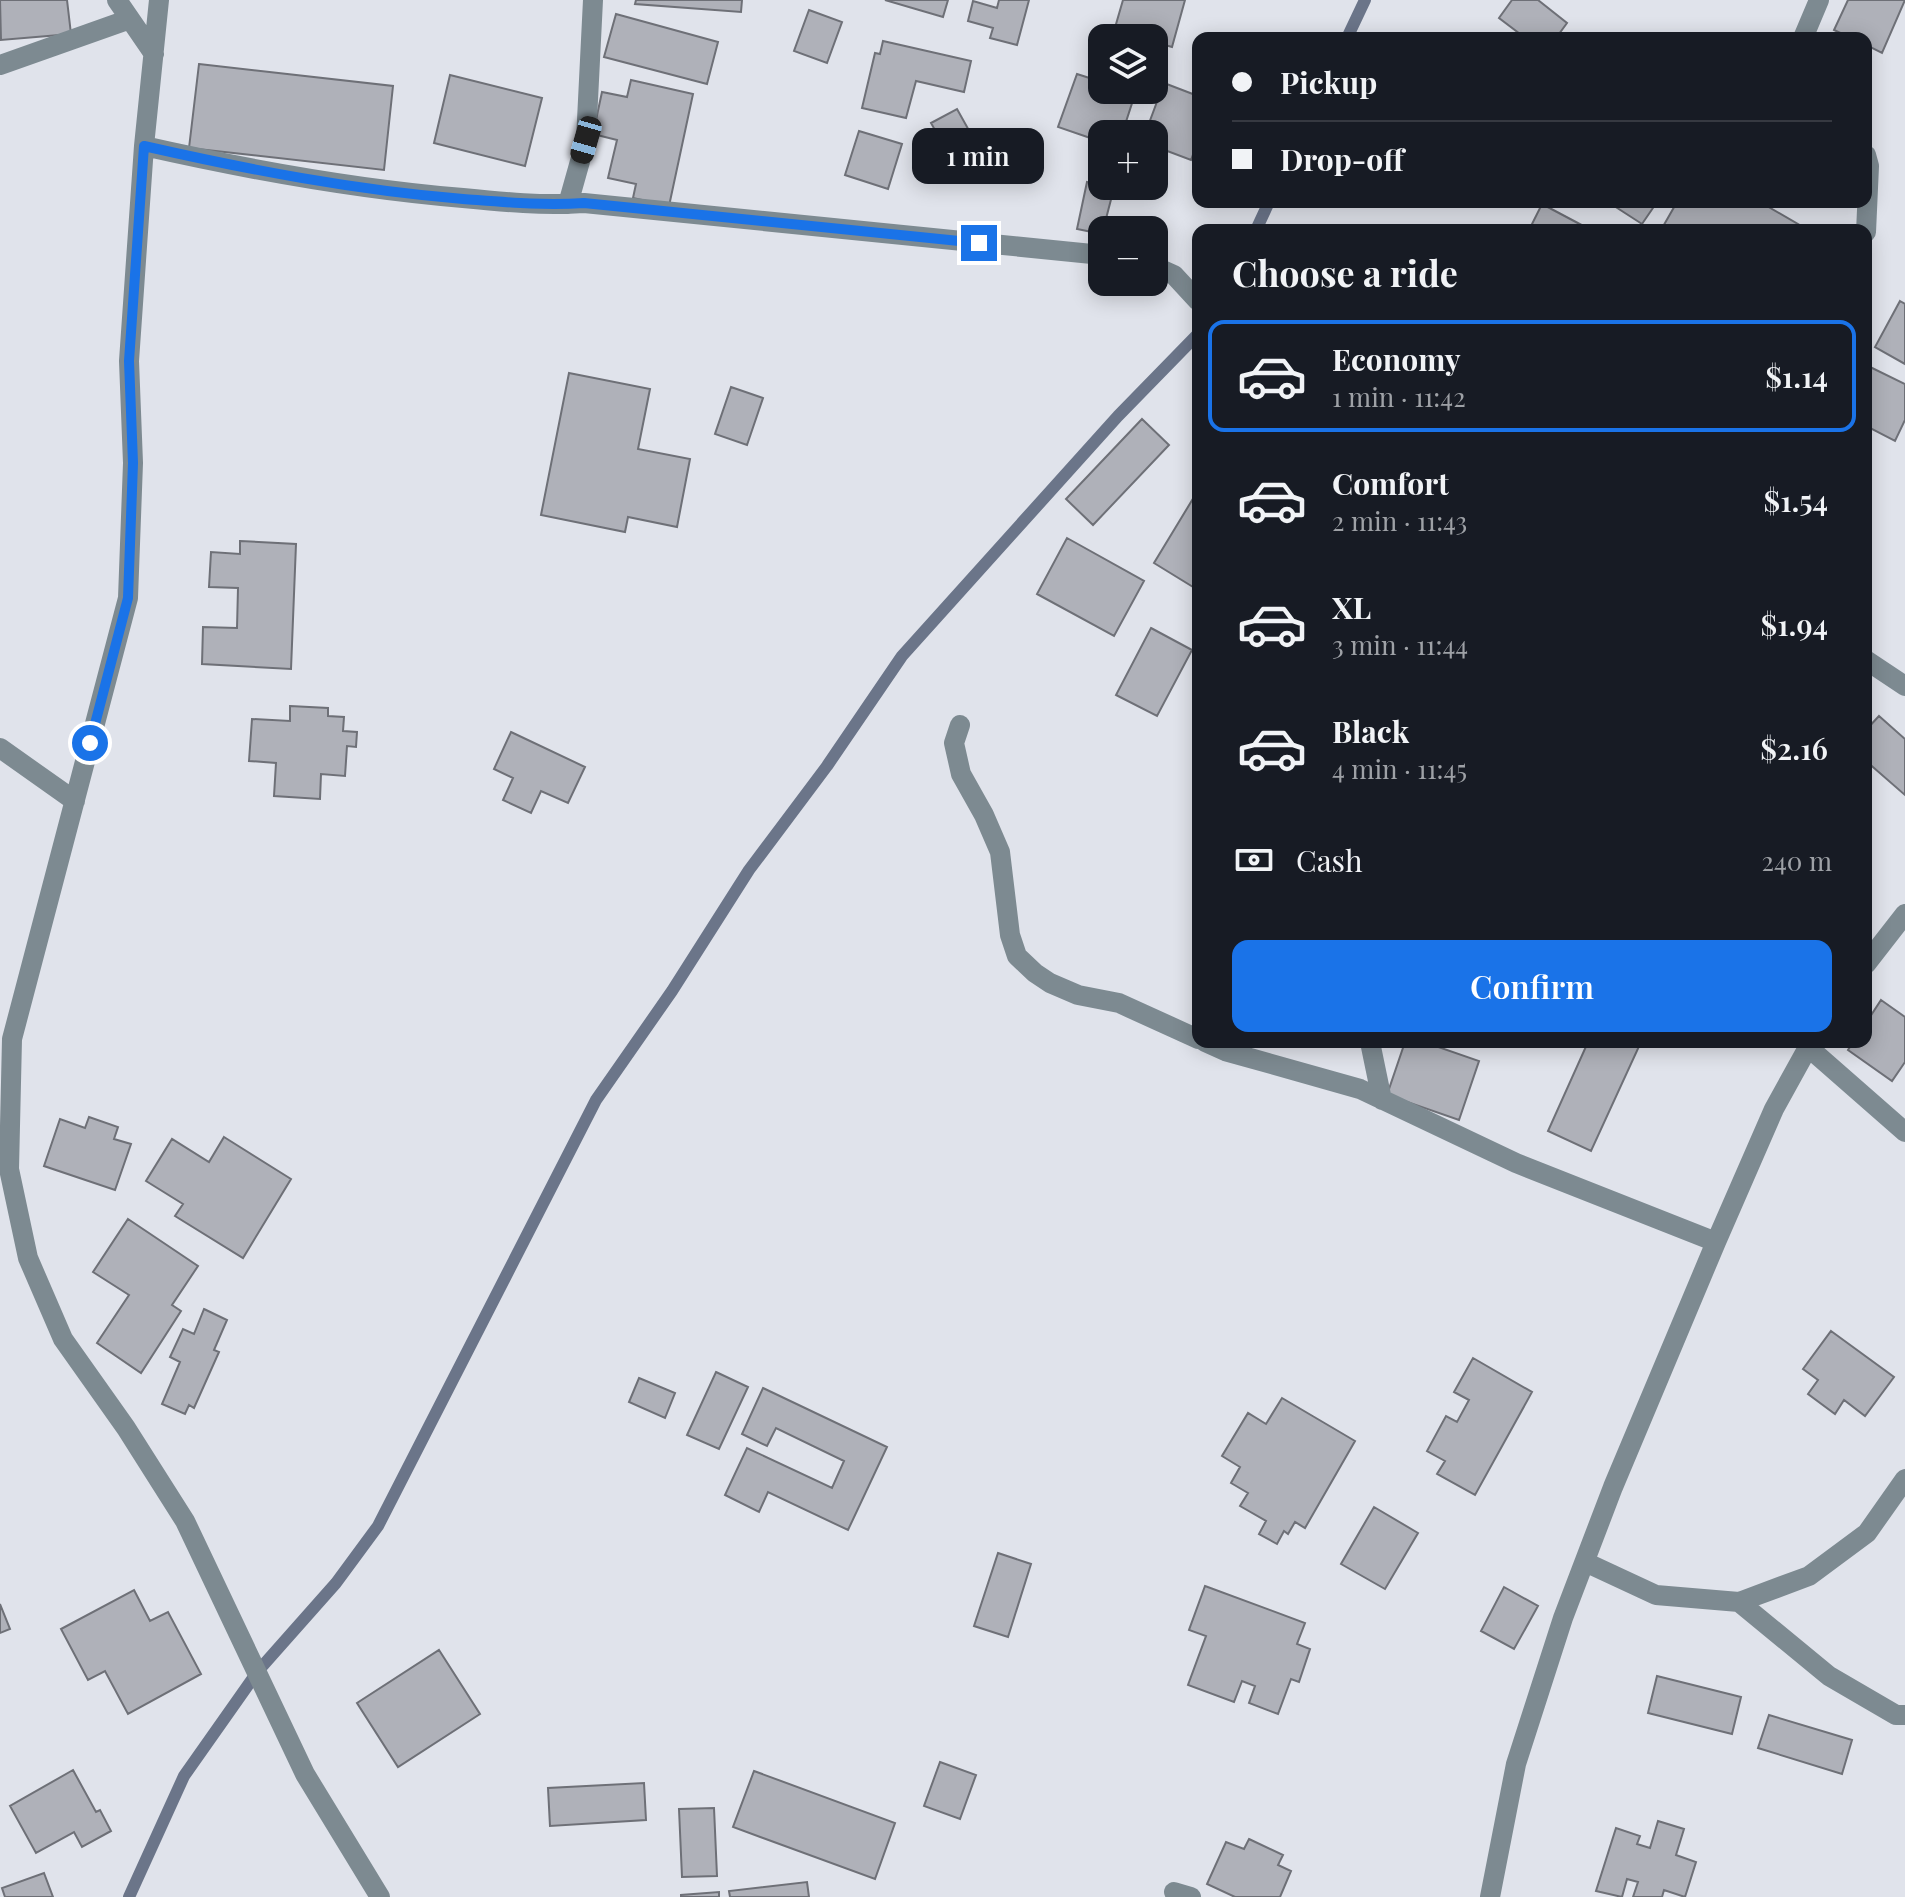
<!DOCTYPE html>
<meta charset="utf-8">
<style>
body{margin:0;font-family:"Playfair Display",serif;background:#242831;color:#f1f3f6;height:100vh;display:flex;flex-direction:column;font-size:30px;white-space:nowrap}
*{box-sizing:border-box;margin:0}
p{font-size:26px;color:#9ea1a6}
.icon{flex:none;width:44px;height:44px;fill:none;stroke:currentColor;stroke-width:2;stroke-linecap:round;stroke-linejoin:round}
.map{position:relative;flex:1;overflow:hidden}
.drawer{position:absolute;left:1192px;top:224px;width:680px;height:824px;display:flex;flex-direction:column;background:#171b24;border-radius:16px;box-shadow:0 4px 20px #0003}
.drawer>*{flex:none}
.hud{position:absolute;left:1192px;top:32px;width:680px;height:176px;border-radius:16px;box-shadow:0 4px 20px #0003;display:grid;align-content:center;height:176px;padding:0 40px;background:#171b24}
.tools{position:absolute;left:1088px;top:24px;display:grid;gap:16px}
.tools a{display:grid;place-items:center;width:80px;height:80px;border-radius:16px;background:#171b24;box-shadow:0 4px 20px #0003;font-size:40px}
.end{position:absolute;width:36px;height:36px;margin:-18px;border:10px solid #1a73e8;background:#fff;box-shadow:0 0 0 4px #fff}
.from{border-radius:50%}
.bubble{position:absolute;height:56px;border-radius:16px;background:#171b24;box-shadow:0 4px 20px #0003;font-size:26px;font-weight:600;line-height:56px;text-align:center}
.car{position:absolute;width:24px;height:48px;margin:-24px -12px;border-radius:10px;box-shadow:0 0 6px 2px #0007;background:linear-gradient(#222 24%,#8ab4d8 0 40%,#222 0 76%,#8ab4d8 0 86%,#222 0)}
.hud b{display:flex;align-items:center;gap:28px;height:76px;font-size:30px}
.hud b+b{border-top:2px solid #363941}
.hud i{width:20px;height:20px;background:#f1f3f6}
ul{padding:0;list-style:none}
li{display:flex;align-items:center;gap:24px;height:112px;margin:0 16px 12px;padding:0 24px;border:4px solid transparent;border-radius:16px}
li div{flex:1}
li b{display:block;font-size:30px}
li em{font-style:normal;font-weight:600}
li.active{border-color:#1a73e8}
li>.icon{width:72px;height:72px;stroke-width:1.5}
h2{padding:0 40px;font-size:36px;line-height:96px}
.pay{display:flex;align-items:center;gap:20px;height:88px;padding:0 40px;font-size:30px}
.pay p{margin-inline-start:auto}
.action{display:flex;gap:16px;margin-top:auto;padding:16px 40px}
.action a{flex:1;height:92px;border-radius:16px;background:#1a73e8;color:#fff;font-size:32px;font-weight:600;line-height:92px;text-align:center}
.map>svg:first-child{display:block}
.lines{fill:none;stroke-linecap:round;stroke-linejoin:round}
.stream{stroke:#6b7589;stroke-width:12}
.building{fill:#afb1b9;stroke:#6e7077;stroke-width:2}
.minor{stroke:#7d8a91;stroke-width:20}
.route{stroke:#1a73e8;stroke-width:10}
</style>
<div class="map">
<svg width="1905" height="1897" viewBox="0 0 1905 1897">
<rect width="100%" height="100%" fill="#e0e3eb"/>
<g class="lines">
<path class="stream" d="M1347,38L1365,0
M1256,230L1269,202
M129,1897L184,1776L258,1671L336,1583L378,1526L596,1100L672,991L749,870L827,766L902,656L1118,416L1198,334"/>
</g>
<path class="building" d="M0,0H67L71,34L1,40Z
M636,0H742L741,12L635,4Z
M885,0H948L943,17Z
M999,0H1029L1017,45L990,38L993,28L968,21L973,1L997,8Z
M1123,0H1185L1172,47L1158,43L1154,56V38H1112Z
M1512,0H1538L1567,23L1556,38H1517L1520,34L1499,18Z
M1848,0H1905L1882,53L1866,45V38H1851L1834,30Z
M809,10L842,22L827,63L794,51Z
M616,14L718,42L707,84L604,57Z
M883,41L971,61L964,92L916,81L906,118L862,108L875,53L880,54Z
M199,64L393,86L384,170L189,148Z
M1077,74L1102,82V90H1124L1135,94L1122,134H1102V142L1058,127Z
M450,75L542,98L525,166L434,143Z
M631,80L693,94L669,206L633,198L636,184L608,178L617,140L593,134L602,92L627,97Z
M1164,83L1198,96V141L1191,160L1154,146V134H1145Z
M957,109L971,134L945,148L931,123Z
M859,131L902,144L888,189L845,175Z
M1087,182L1114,188L1102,234L1077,229Z
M1608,202H1657L1642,224Z
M1677,202H1760L1803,227L1802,230H1661Z
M1542,204L1591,230H1529Z
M1900,301L1905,304V364L1875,347Z
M1866,365L1905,384V420L1895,441L1866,426Z
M569,373L650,389L638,449L690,459L677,527L628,517L625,532L541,515Z
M731,387L763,398L747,445L715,434Z
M1142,419L1169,445L1093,525L1066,499Z
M1194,497L1198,500V590L1154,563Z
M1067,538L1144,581L1114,636L1037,594Z
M240,541L296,544L291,669L202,664L203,627L237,628L238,588L209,587L211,552L240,554Z
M1151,628L1192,650L1157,716L1116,695Z
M290,706L328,708V716L344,717L343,731L357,732L356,747L347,746L345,776L321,774L320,799L274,796L276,763L249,761L252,719L290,721Z
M1879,716L1905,739V795L1866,761V730Z
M511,732L585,767L568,803L541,791L531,813L503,800L513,778L494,769Z
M1881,1000L1905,1017V1062L1892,1081L1848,1050L1853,1042H1866V1023Z
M1405,1042H1424L1479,1061L1459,1120L1387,1095Z
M1588,1042H1641L1591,1151L1548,1131Z
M89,1117L118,1127L114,1139L131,1144L115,1190L44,1166L60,1119L85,1128Z
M224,1137L291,1179L243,1258L175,1216L183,1204L146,1181L172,1139L209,1162Z
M128,1219L198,1266L172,1305L181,1311L141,1373L97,1343L129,1295L93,1272Z
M204,1309L227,1320L214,1350L219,1352L194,1408L189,1405L185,1414L162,1404L180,1362L170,1357L183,1329L194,1334Z
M1831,1331L1894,1377L1865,1416L1844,1400L1835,1414L1808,1394L1818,1380L1803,1369Z
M1473,1358L1532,1392L1475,1495L1437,1474L1445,1461L1427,1451L1446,1416L1457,1422L1469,1400L1454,1392Z
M716,1372L748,1387L719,1449L687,1435Z
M639,1378L675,1393L665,1418L629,1402Z
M763,1388L887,1447L848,1530L768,1492L759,1512L725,1495L747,1448L832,1488L844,1461L776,1428L767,1446L742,1434Z
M1282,1398L1355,1441L1305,1528L1295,1522L1288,1534L1284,1531L1277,1544L1259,1534L1266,1521L1240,1506L1248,1493L1231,1483L1240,1467L1222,1456L1248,1413L1266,1424Z
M1374,1507L1418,1533L1385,1589L1341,1564Z
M998,1553L1031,1564L1008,1637L974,1626Z
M1205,1586L1305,1623L1297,1644L1310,1649L1299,1682L1291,1679L1278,1714L1249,1703L1255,1686L1242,1681L1234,1702L1188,1685L1206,1636L1189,1630Z
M1504,1587L1538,1606L1514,1649L1481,1631Z
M134,1590L150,1621L168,1612L201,1674L128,1714L105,1671L88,1680L61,1629Z
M0,1604L10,1629L0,1633Z
M439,1650L480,1714L398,1767L357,1703Z
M1657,1676L1741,1697L1732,1734L1648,1713Z
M1769,1715L1852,1740L1842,1774L1758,1748Z
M940,1762L976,1775L960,1819L924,1806Z
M73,1770L96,1812L100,1810L111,1831L82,1847L74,1832L36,1853L10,1806Z
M754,1771L895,1823L875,1879L733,1827Z
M644,1783L646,1820L550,1826L548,1788Z
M714,1808L717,1876L682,1877L679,1809Z
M1658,1821L1684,1829L1676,1855L1696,1862L1685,1897L1664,1890L1662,1897H1633L1638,1882L1627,1879L1622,1897L1596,1891L1616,1828L1640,1836L1637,1844L1650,1848Z
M1249,1839L1283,1855L1278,1865L1291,1871L1280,1897H1235L1207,1884L1226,1842L1244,1849Z
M44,1873L53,1897H5L2,1888Z
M807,1882L809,1897H730L729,1891Z
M719,1892V1897H681V1895Z"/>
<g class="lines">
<path class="minor" d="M117,0L154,54
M159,0L144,146L129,361L133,463L128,598L12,1039L9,1169L28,1258L63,1339L126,1428L185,1521L305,1774L380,1897
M1803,38L1819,0
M0,65L130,19
M144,146C250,170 355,189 463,198C503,202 544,206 584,203L1102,255
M1866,155L1869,166L1866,232
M568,204L586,140L593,0
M1154,266L1174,275L1198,301
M1866,660L1905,686
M960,725L954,743L961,774L984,815L1000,852L1010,935L1017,956L1035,973L1050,983L1078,995L1119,1003L1198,1039
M0,748L75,801
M1866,964L1905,914
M1205,1042L1225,1051L1360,1089L1516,1163L1716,1242
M1370,1042L1382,1100
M1808,1047L1905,1132
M1585,1562L1656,1595L1739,1602L1809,1576L1867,1533L1905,1479
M1739,1602L1829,1676L1896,1715H1905
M1174,1892L1191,1897
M1490,1897L1516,1764L1563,1618L1613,1487L1716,1242L1774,1109L1811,1042"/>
</g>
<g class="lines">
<path class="route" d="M90,743L128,598L133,463L129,361L144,146C250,170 354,190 463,199C503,202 544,206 584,203L979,243"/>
</g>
</svg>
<div class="tools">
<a><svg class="icon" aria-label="layers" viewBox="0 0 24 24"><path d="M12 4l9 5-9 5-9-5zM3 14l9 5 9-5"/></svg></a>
<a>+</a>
<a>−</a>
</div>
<i class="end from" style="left:90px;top:743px"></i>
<i class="end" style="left:979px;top:243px"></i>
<div class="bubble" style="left:912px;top:128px;width:132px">1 min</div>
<i class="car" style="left:586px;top:140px;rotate:196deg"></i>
<div class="hud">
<b><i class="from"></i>Pickup</b>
<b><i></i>Drop-off</b>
</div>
<section class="drawer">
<h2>Choose a ride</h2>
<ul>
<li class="active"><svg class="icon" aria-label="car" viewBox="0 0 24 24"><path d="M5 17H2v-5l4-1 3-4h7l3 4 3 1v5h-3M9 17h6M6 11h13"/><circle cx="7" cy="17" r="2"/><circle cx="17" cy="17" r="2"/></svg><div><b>Economy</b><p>1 min · 11:42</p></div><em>$1.14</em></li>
<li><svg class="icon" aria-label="car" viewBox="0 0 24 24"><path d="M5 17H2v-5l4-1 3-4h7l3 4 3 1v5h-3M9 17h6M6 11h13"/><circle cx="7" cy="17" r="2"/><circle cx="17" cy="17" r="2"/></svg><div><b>Comfort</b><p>2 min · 11:43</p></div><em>$1.54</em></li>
<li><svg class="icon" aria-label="car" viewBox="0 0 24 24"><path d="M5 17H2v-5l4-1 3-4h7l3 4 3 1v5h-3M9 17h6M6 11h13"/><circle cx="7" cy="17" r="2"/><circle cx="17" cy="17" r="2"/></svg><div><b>XL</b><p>3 min · 11:44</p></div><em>$1.94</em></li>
<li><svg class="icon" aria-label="car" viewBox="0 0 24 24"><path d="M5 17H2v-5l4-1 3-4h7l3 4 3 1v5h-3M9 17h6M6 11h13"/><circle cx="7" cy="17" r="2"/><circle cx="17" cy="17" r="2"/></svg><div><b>Black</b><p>4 min · 11:45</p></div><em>$2.16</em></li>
</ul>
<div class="pay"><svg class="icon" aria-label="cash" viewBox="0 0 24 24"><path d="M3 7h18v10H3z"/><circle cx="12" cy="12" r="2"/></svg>Cash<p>240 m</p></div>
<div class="action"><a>Confirm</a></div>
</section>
</div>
